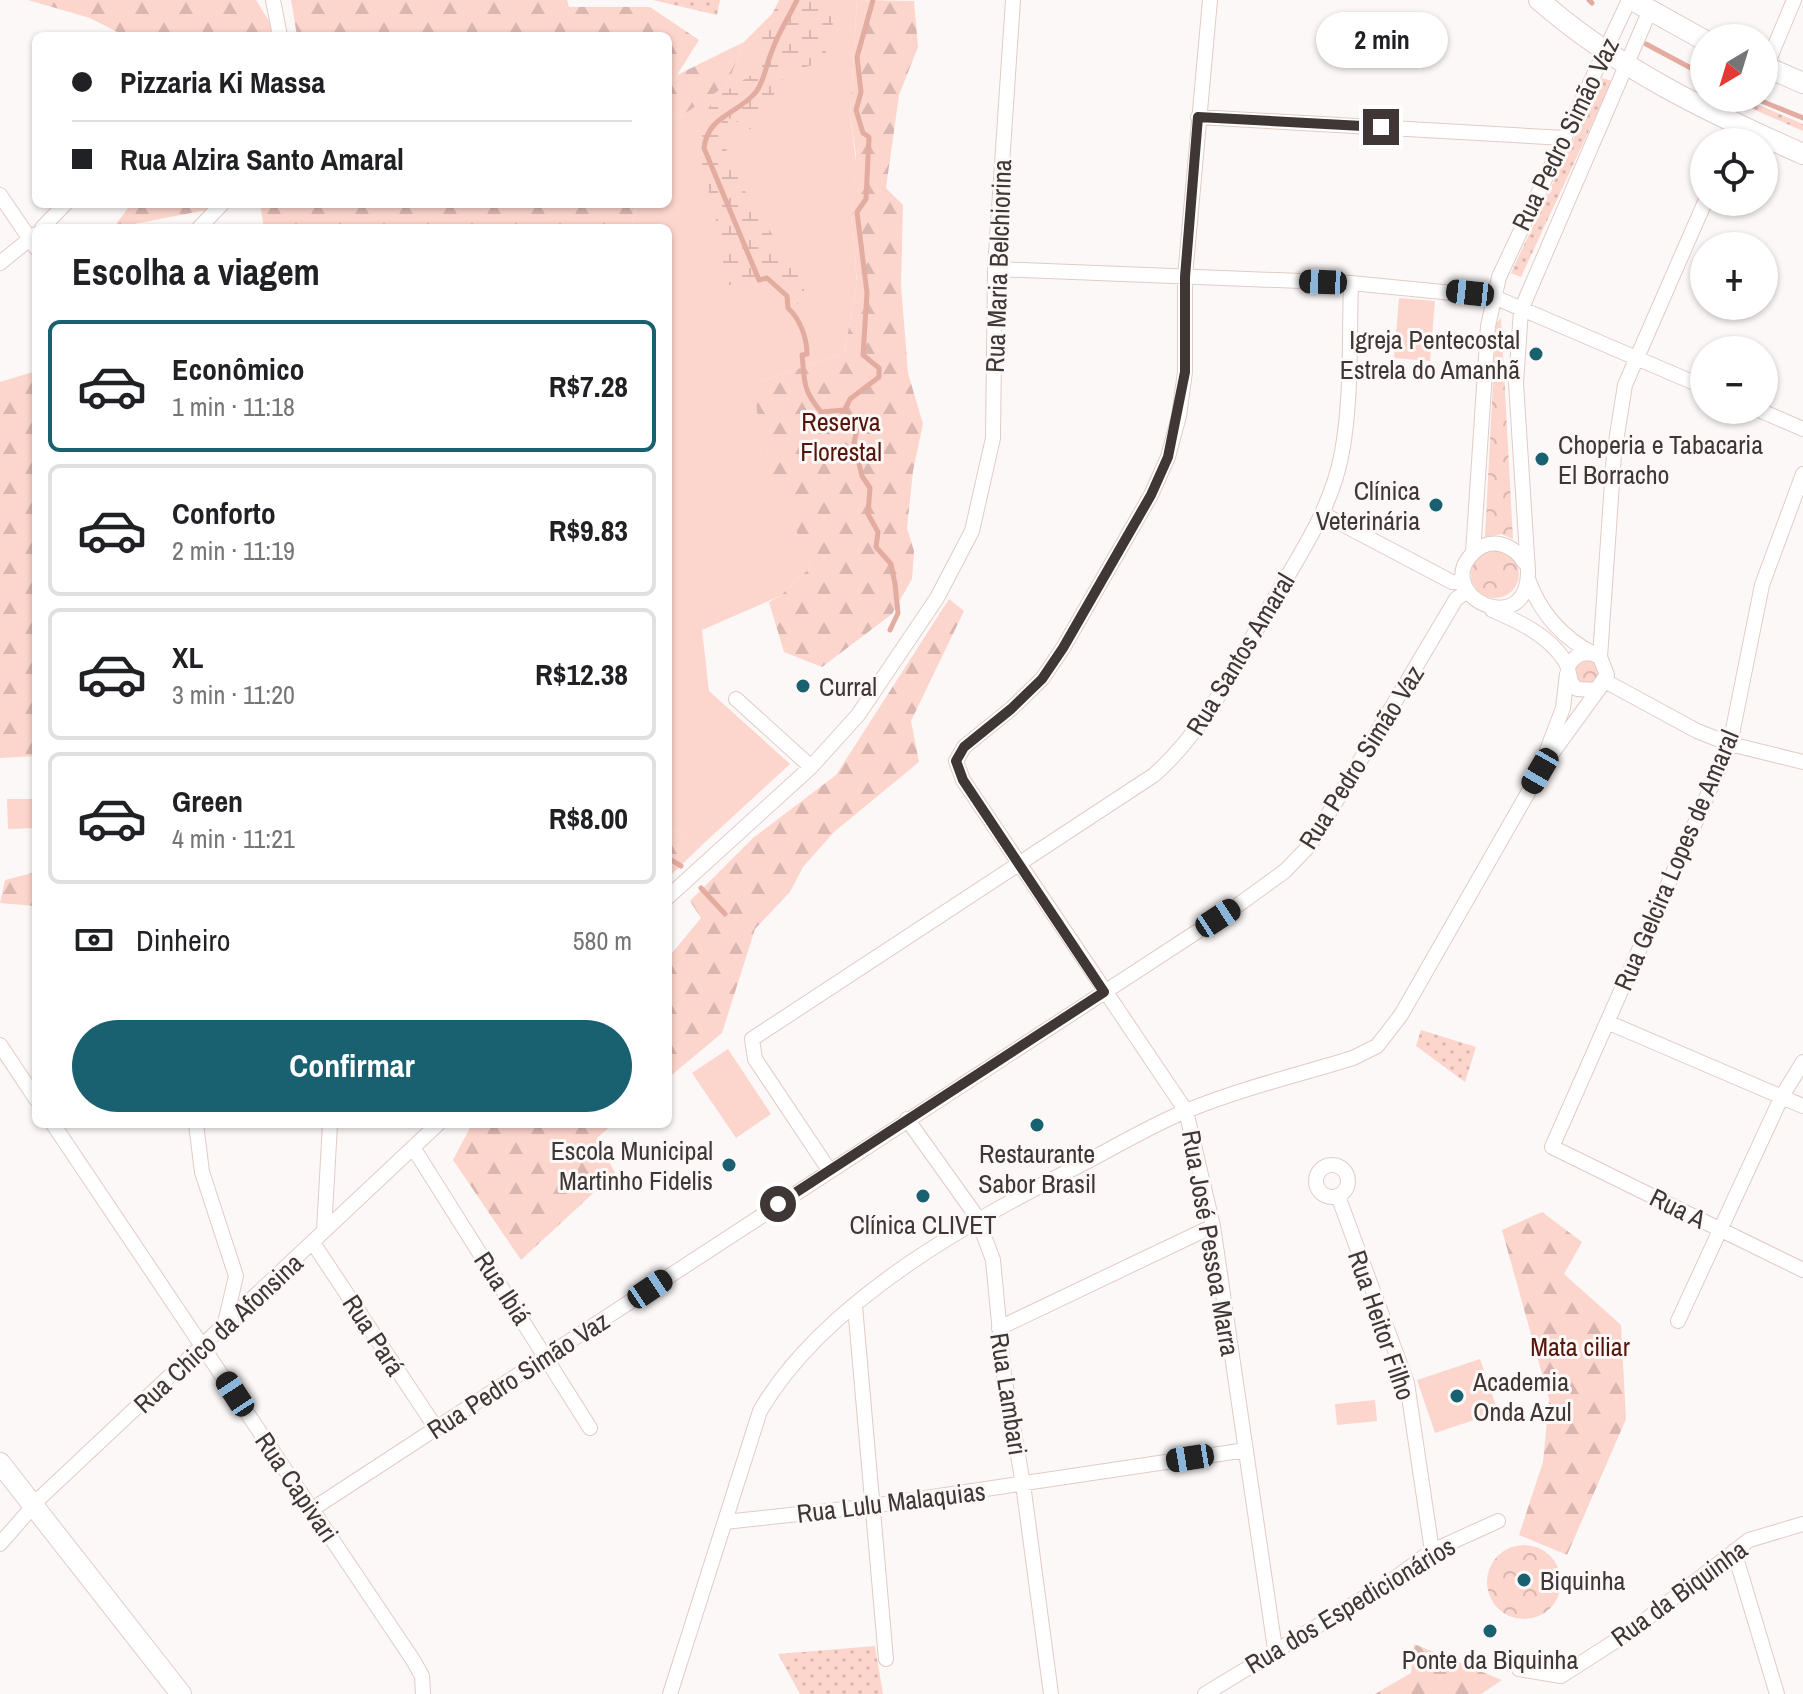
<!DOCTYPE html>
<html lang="pt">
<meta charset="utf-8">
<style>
body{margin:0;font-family:"Archivo Narrow",sans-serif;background:#f2f2f2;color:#202124;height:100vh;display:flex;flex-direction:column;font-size:30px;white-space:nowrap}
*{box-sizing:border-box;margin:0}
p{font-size:26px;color:#757577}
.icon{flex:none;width:44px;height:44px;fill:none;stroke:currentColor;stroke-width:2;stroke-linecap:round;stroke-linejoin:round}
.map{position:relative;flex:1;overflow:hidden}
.sheet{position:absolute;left:32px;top:224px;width:640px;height:904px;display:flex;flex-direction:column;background:#fff;border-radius:12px;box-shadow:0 2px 6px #0004}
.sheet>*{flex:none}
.guide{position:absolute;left:32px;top:32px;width:640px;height:176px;border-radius:12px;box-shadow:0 2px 6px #0004;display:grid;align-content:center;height:176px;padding:0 40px;background:#fff}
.needle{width:52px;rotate:218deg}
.controls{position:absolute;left:1690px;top:24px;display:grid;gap:16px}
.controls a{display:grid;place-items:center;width:88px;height:88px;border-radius:50%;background:#fff;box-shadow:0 2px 6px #0004;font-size:40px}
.end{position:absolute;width:36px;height:36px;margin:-18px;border:10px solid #3f3735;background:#fff;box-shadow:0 0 0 4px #fff}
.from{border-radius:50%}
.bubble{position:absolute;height:56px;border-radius:28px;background:#fff;box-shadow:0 2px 6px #0004;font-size:26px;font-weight:800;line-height:56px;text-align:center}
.car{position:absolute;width:24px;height:48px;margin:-24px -12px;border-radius:10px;box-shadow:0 0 6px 2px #0007;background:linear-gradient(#222 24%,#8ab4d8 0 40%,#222 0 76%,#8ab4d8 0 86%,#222 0)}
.guide b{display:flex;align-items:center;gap:28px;height:76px;font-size:30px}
.guide b+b{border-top:2px solid #e0e0e0}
.guide i{width:20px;height:20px;background:#202124}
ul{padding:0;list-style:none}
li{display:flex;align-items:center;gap:24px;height:132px;margin:0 16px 12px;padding:0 24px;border:4px solid #e0e0e0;border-radius:12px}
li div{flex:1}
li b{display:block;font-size:30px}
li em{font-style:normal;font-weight:800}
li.on{border-color:#196070}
li>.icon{width:72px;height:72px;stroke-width:1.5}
h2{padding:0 40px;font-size:36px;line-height:96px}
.pay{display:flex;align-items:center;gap:20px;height:88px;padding:0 40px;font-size:30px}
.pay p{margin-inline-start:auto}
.button{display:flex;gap:16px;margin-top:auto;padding:16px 40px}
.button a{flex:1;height:92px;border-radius:48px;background:#196070;color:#fff;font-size:32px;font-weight:800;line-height:92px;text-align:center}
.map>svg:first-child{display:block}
.grass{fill:#fcd5cc}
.forest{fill:url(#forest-firs)}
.wetland{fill:url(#wetland-marsh)}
.park{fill:url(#park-crowns)}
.garden{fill:url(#garden-dots)}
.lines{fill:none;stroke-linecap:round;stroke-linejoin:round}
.stream{stroke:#e3aca1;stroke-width:5}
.minor-casing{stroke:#e0ccc7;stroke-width:16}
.secondary-casing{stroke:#e0ccc7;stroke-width:22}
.minor{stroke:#fff;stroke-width:14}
.secondary{stroke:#fff;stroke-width:20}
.route{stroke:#3f3735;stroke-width:10}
.poi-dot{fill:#196070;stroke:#fcf8f7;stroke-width:3}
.labels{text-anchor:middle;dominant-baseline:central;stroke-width:6;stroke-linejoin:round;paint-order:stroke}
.street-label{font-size:26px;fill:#3f3735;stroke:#fcf8f7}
.poi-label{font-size:26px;fill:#3f3735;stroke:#fcf8f7;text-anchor:start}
.park-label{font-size:26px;fill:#55150b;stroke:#fcf8f7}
</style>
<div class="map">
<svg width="1803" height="1694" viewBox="0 0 1803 1694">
<defs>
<pattern id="forest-firs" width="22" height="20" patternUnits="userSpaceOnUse" patternTransform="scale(2)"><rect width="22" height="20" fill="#fcd5cc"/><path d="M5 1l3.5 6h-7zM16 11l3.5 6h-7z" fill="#d9b7b0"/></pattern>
<pattern id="wetland-marsh" width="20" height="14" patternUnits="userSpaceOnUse" patternTransform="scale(2)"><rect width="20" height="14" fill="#fcd5cc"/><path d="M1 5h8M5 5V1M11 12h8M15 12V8" fill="none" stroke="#d9b7b0"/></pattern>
<pattern id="park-crowns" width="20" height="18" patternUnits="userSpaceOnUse" patternTransform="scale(2)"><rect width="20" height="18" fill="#fcd5cc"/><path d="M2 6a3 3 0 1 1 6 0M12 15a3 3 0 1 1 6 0" fill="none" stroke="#d9b7b0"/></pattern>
<pattern id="garden-dots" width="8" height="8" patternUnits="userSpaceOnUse" patternTransform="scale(2)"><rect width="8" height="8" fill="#fcd5cc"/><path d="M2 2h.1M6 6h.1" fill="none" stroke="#d9b7b0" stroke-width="1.8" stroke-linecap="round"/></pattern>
</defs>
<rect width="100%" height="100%" fill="#fcf8f7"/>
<path class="grass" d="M786,0H857L850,115L856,161L852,214L857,284L844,354L755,383L790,514L811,567L780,596L702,630L709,691L790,764L702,845L668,827V228H631L637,204H668V125L727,85L744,42Z
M1399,298L1435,301L1430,361L1394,358Z
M7,799H36V828L8,829Z
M728,1049L771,1114L736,1138L692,1073Z
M1480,1359L1498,1412L1435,1433L1417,1380Z
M1375,1400L1377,1421L1337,1425L1335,1404Z"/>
<path class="forest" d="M28,0H256L278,36H125L90,18Z
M291,0H567L569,7H650L699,40L677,75L744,42L727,85L668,125V36H297Z
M857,0L914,1L918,47L899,95L886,188L903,205L901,285L908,373L923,424L913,471L907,528L914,551L912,579L892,614L822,667L784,652L769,602L780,596L811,567L759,440L755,383L844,354L857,284L852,214L856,155L850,115Z
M131,204H238L113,228Z
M260,204H637L631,228H264Z
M36,371V756L0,758V382Z
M949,599L964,611L911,721L919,762L834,832L803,867L790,892L755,929L722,1033L668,1078V958L701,918L690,901L753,838L836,775Z
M668,827L702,845L668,878Z
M36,872V912L35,906L0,903L5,880Z
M472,1124H613L597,1138L615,1173L521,1260L453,1160Z
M1542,1212L1582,1242L1564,1274L1621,1325L1626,1419L1567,1555L1519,1535L1543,1462L1549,1399L1502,1230Z
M1414,1644L1502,1680L1481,1694H1375L1411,1673Z"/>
<path class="wetland" d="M779,0H834L832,39L821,63L788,71L752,130L730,118L721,136L740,183L798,276L811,306L805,317L784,281L767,278L758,284L727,285L717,225L694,134L714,99L751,75L765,29Z"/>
<path class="park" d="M1501,318L1513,539L1501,534L1485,537L1496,324Z
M1471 574a24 24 0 1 1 48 0a24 24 0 1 1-48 0Z
M1593,658L1602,674L1589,686L1576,680L1574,667Z
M1487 1582a37 37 0 1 1 74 0a37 37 0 1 1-74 0Z"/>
<path class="garden" d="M653,0H720L717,15Z
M1602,78L1612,81L1521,277L1511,273Z
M1728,98H1743L1803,124V131Z
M1421,1030L1476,1047L1465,1082L1416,1046Z
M875,1646L883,1694H800L778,1654Z"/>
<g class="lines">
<path class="stream" d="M797,0C789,17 778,33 772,51C766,64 765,80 756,92C737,115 708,115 704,148L759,280L767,278L787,296L788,308C800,319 807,338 807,354L802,355C805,382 802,389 821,412L845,410L857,428L854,443L862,476L870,488L868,514L878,532L876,547L891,564L895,584L898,613L890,630
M1589,0L1592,3
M1646,44L1704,75
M1754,98L1803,118
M845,410L850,399L879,377V368L863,355L867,293L857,212L866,199L869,137L863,133L856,110L861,92L857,57L873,0
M668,858L681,866
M701,888L725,914"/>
<defs>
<path id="minor" d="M273,0L280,36
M1210,0L1185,277V372L1179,416L1168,457L1151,495L1063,648L1042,679L1011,709L964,747L956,761L963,780L1186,1111L1213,1226L1275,1649
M1766,67L1794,0
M1198,117L1565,138
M1733,142L1740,126
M0,195L36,248
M42,228L65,204
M199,228L222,204
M0,263L36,234
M995,269L1351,283L1494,297L1704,387
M1759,410L1803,429
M1803,474L1762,585L1730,744L1552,1147L1803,1270
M1323,514L1452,582H1464
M1473,553L1488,326L1499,277L1629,0
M1525,563C1514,545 1491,535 1473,553C1431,595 1528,642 1528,571L1516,383L1521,310L1650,10
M1528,579C1540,613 1563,638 1594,654
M1492,610C1520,622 1548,635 1565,661C1571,671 1567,681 1577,689L1596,690L1607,675L1600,657C1587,650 1575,653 1568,667
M1600,657L1614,454L1625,385L1705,202
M1605,681L1697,731L1730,744L1803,762
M736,699L811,767
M1546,753L1563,708L1567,674
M668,897L811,767L858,715L937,598L972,531L993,438L995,269L1013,0
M1607,1022L1803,1106
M0,1045L36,1099
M907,1119L977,1217L993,1260L1004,1375L1023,1484L1051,1694
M53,1124L413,1660L422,1676L423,1694
M196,1124L202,1172L236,1276L224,1327
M414,1149L590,1428
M1316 1181a16 16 0 1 1 32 0a16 16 0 1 1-32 0Z
M829,1170L755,1059L752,1039L1154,775C1206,729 1236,665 1270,606C1298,557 1332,509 1342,452C1352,397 1349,339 1351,283
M1338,1196L1407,1383L1432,1551
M324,1231L330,1124
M313,1243L436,1428
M855,1306L886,1659
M1678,1321L1782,1096L1803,1062
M999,1328L1213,1226
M311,1510L1241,903L1285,871L1310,845L1456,599L1467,591
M725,1522L872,1506L1246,1450
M0,1544L41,1497L438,1124
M1734,1551L1777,1694
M1519,1669L1561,1676L1631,1631L1749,1540L1803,1524
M670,1694L760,1411C825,1299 976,1218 1088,1161C1120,1144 1152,1125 1186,1111C1239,1089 1298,1075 1353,1058L1377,1046L1401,1015L1545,763L1601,686
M1205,1694L1390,1582L1432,1551L1498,1521"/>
<path id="secondary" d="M1539,0C1618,69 1708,112 1803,154
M1632,0L1704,40
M1764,66L1803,83
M0,1463L181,1694"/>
</defs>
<use href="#minor" class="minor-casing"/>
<use href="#secondary" class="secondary-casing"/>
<use href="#minor" class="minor"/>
<use href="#secondary" class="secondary"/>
</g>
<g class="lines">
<path class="route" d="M778,1204L1104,992L963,780L956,761L964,747L1011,709L1042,679L1063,648L1151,495L1168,457L1185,372V277L1198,117L1381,127"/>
</g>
<g class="poi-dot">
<circle cx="1536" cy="354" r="8"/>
<circle cx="1542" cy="459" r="8"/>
<circle cx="1436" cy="505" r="8"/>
<circle cx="803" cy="686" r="8"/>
<circle cx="1037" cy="1125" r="8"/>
<circle cx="729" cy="1165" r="8"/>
<circle cx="923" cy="1196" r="8"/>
<circle cx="1457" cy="1396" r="8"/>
<circle cx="1524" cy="1580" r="8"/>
<circle cx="1490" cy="1631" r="8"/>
</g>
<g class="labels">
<g class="street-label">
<text transform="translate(1565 134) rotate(-64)">Rua Pedro Simão Vaz</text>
<text transform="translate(998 266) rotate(-88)">Rua Maria Belchiorina</text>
<text transform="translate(1240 654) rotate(-59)">Rua Santos Amaral</text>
<text transform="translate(1361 757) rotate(-58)">Rua Pedro Simão Vaz</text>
<text transform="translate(1676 860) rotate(-67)">Rua Gelcira Lopes de Amaral</text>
<text transform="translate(1678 1208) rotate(26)">Rua A</text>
<text transform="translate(1211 1243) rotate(80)">Rua José Pessoa Marra</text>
<text transform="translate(503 1288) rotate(57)">Rua Ibiá</text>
<text transform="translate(1382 1325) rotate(71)">Rua Heitor Filho</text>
<text transform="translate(218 1333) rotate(-43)">Rua Chico da Afonsina</text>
<text transform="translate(374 1335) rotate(57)">Rua Pará</text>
<text transform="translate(518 1375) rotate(-33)">Rua Pedro Simão Vaz</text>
<text transform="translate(1009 1394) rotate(81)">Rua Lambari</text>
<text transform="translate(297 1487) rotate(56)">Rua Capivari</text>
<text transform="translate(891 1502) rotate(-7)">Rua Lulu Malaquias</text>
<text transform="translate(1679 1593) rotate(-36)">Rua da Biquinha</text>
<text transform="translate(1350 1605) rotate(-31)">Rua dos Espedicionários</text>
</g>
<g class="poi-label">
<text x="1520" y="339" text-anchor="end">Igreja Pentecostal<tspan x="1520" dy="30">Estrela do Amanhã</tspan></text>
<text x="1558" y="444">Choperia e Tabacaria<tspan x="1558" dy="30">El Borracho</tspan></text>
<text x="1420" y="490" text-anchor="end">Clínica<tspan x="1420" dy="30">Veterinária</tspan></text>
<text x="819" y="686">Curral</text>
<text x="713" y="1150" text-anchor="end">Escola Municipal<tspan x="713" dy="30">Martinho Fidelis</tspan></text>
<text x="1037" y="1153" text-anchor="middle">Restaurante<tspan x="1037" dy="30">Sabor Brasil</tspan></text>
<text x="923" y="1224" text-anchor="middle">Clínica CLIVET</text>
<text x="1473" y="1381">Academia<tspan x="1473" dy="30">Onda Azul</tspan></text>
<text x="1540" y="1580">Biquinha</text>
<text x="1490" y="1659" text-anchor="middle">Ponte da Biquinha</text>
</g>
<g class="park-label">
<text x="841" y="421">Reserva<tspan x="841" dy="30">Florestal</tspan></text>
<text x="1580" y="1346">Mata ciliar</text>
</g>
</g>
</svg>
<div class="controls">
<a><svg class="needle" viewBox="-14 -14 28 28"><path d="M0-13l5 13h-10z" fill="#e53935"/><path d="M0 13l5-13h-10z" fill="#757577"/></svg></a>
<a><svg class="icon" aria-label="locate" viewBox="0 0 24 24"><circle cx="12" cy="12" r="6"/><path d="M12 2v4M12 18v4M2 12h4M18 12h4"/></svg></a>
<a>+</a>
<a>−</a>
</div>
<i class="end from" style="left:778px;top:1204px"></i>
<i class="end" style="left:1381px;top:127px"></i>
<div class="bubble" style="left:1316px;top:12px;width:132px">2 min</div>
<i class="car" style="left:1323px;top:282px;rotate:272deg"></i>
<i class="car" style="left:1470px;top:293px;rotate:276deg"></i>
<i class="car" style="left:1540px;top:771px;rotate:210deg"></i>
<i class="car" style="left:1218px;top:918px;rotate:57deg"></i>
<i class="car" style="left:650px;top:1289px;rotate:56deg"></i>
<i class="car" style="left:235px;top:1394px;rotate:327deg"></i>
<i class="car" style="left:1190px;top:1458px;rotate:261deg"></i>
<div class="guide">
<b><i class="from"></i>Pizzaria Ki Massa</b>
<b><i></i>Rua Alzira Santo Amaral</b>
</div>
<section class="sheet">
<h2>Escolha a viagem</h2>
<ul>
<li class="on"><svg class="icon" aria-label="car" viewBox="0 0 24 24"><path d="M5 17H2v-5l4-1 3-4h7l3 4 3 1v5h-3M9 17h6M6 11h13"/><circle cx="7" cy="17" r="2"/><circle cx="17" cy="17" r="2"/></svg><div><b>Econômico</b><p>1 min · 11:18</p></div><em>R$7.28</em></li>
<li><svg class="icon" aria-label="car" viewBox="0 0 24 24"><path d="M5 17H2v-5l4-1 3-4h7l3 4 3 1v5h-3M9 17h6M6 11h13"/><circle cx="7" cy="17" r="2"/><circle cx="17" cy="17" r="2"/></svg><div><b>Conforto</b><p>2 min · 11:19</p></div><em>R$9.83</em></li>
<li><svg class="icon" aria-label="car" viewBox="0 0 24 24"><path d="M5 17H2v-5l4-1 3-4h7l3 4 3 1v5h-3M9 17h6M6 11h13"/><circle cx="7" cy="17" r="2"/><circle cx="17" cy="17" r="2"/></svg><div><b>XL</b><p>3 min · 11:20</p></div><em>R$12.38</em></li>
<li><svg class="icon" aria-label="car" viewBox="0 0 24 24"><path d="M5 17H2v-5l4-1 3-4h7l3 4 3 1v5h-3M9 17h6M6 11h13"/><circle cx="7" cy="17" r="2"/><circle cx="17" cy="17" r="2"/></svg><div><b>Green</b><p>4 min · 11:21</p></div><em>R$8.00</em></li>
</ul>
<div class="pay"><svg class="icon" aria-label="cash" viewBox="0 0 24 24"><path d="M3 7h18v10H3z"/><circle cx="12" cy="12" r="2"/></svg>Dinheiro<p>580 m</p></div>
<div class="button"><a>Confirmar</a></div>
</section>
</div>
